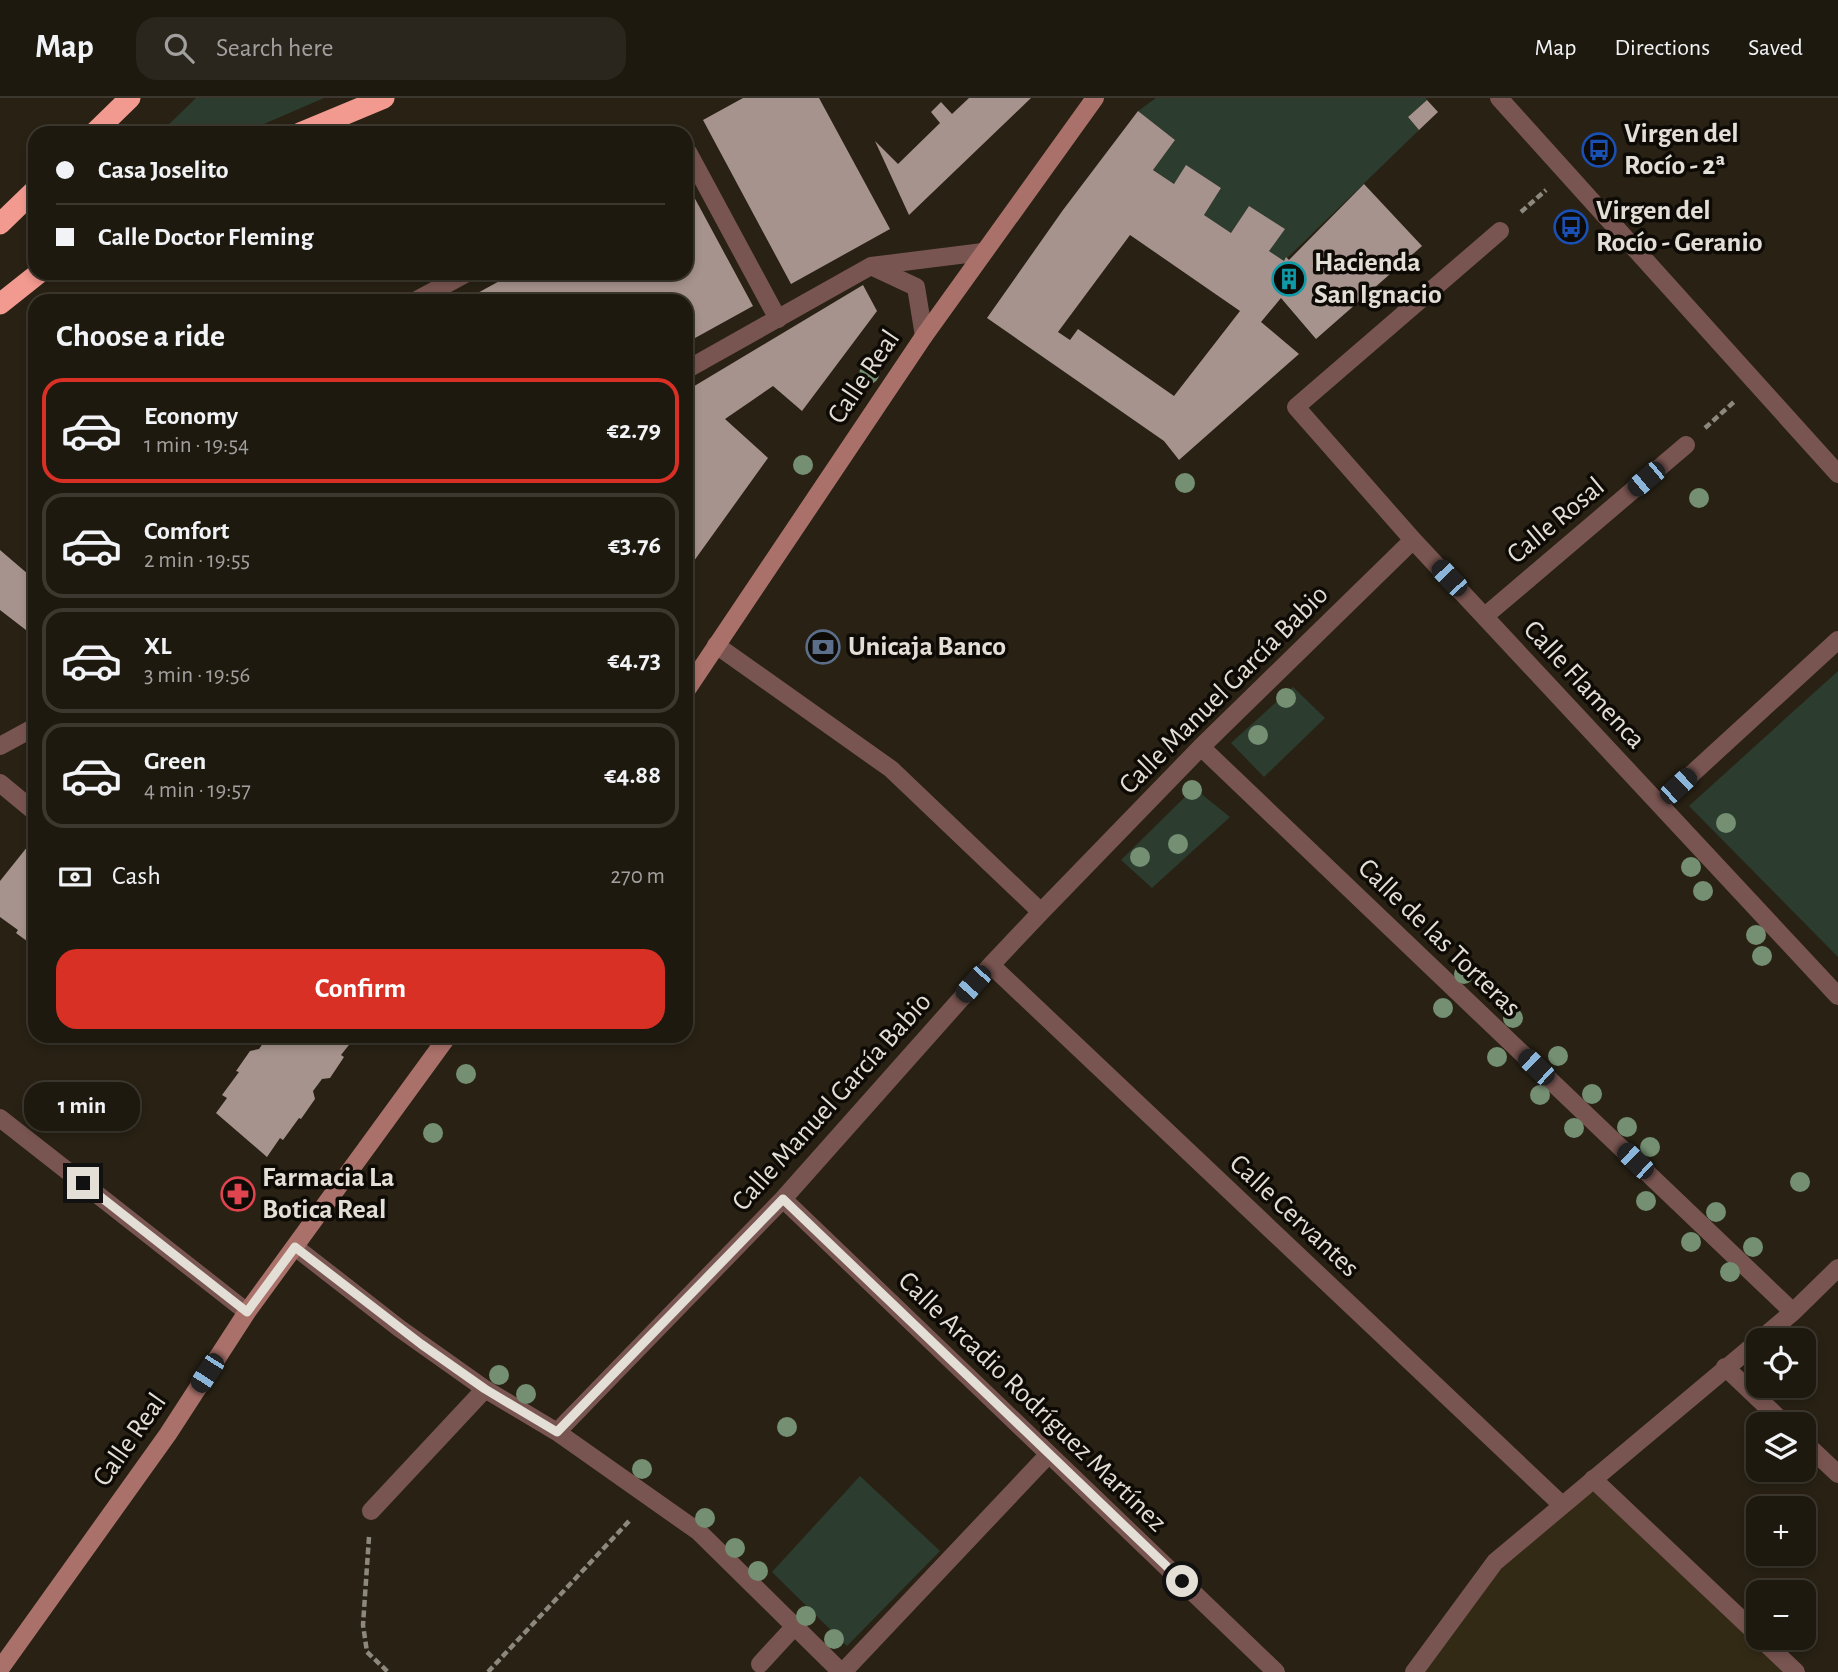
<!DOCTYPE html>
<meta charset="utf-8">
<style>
body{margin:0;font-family:"Alegreya Sans",sans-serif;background:#2b261d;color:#f1f3f6;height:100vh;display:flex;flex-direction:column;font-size:26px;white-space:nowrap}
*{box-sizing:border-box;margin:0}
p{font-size:23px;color:#a1a09e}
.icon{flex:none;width:38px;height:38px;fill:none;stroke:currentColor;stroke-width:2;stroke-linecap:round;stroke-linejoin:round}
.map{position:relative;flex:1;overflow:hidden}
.sheet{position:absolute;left:28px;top:196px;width:665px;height:749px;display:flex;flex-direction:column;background:#1e190f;border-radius:21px;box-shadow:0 4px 10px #0003,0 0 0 2px #3c382f}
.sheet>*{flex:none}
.top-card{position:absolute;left:28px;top:28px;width:665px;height:154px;border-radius:21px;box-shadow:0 4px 10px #0003,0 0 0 2px #3c382f;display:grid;align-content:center;height:154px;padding:0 28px;background:#1e190f}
.buttons{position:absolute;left:1746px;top:1230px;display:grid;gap:14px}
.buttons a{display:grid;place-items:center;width:70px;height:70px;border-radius:14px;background:#1e190f;box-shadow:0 4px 10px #0003,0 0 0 2px #3c382f;font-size:35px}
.end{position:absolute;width:32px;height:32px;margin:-16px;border:9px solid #e3dfd6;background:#111;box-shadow:0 0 0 4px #111}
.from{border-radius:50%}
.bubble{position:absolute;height:49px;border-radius:21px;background:#1e190f;box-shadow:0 4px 10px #0003,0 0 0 2px #3c382f;font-size:23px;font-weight:600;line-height:49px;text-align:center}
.car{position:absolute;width:21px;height:42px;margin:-21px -10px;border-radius:9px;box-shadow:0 0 5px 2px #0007;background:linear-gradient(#222 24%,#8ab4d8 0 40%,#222 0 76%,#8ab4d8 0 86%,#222 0)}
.top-card b{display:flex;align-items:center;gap:24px;height:66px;font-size:26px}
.top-card b+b{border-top:2px solid #3c382f}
.top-card i{width:18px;height:18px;background:#f1f3f6}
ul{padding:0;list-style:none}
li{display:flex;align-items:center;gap:21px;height:105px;margin:0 14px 10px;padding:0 14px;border:4px solid #3c382f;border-radius:21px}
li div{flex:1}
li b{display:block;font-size:26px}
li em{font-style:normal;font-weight:600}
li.on{border-color:#d93025}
li>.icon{width:63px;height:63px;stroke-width:1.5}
h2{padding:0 28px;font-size:32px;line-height:84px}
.pay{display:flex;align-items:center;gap:18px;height:77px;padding:0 28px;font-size:26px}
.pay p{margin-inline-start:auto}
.primary-button{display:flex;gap:14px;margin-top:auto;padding:14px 28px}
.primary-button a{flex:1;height:80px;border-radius:21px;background:#d93025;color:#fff;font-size:28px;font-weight:600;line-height:80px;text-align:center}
header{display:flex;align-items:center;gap:42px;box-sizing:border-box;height:98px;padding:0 35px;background:#1e190f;border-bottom:2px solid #3c382f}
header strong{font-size:33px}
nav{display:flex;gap:38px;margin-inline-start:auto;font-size:24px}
.search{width:490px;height:63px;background:#2b261d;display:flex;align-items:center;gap:18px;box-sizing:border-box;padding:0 24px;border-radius:21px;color:#a1a09e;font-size:26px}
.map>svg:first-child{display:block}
.built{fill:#332a16}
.green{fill:#2c3d30}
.building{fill:#a7938d;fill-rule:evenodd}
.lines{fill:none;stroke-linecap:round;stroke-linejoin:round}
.path{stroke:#8d887d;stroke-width:4.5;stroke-dasharray:7 3.5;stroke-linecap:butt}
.service{stroke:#795551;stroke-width:18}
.pedestrian{stroke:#795551;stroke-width:18}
.minor{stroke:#795551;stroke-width:18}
.tertiary{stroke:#795551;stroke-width:18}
.secondary{stroke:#aa716a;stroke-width:18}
.motorway{stroke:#f39a90;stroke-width:21}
.tree{fill:#748f72}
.route{stroke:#e3dfd6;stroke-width:9}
.labels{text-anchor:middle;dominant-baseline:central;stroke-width:7;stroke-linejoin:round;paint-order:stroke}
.poi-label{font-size:28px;font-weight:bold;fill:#e3dfd6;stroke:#0e0b06;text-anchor:start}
.street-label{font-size:28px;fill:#e3dfd6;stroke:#0e0b06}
</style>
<header>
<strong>Map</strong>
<div class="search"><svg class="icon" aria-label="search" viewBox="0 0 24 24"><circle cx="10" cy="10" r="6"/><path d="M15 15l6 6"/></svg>Search here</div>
<nav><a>Map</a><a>Directions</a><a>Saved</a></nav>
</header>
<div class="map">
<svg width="1838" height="1574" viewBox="0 0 1838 1574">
<rect width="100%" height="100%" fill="#282114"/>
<path class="built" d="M1596,1383L1796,1574H1415L1493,1466Z"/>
<path class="green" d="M196,0H324L243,35H160Z
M1156,0H1426L1427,2L1408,19L1419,32L1284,163L1269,153L1284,131L1249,108L1231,135L1204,117L1221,90L1187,68L1174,86L1153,72L1175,42L1138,13Z
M1838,573V859L1689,708Z
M1293,589L1325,620L1264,679L1231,645Z
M1194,690L1230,719L1152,790L1121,762Z
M860,1378L940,1453L847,1548L772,1474Z"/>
<path class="building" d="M743,0H819L890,131L791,186L703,22Z
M969,0H1031L909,117L875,43L898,66L940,25L931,14L941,4L952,16Z
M1427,2L1438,14L1419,32L1408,19Z
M1138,13L1175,42L1153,72L1174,86L1186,67L1221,90L1204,117L1231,135L1249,108L1285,131L1269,153L1284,163L1286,159L1289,162L1364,86L1422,148L1316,241L1281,200L1261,224L1299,256L1179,362L1164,343L987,220L1063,112ZM1130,137L1240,213L1174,298L1078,231L1070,242L1058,234Z
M686,84L753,208L686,245V203H463L514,175H686Z
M863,187L877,213L802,313L773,288L725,321L768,360L686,474V293Z
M0,452L35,482V539L0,512Z
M28,748L35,754V849L16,835L18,832L0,819V783Z
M266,938H356L341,957L344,959L330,980L322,981L313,993L315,1001L301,1021L299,1020L283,1042L280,1040L267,1059L216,1015L227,1000L222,997L239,974L236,973L250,953L259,951L266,941Z"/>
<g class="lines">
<path class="path" d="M1521,114L1546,92
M1705,330L1735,303
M369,1439L363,1527L367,1554L388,1574
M488,1574L631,1421"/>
<path class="service" d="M686,55L688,54L778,221
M415,203L467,175"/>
<path class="pedestrian" d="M1593,1381L1759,1538
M1760,1540L1796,1574
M760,1566L795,1528"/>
<path class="minor" d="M1500,133L1296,309L1413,442L1838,898
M871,168L916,189L924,238
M686,272L871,168L983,154
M1485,518L1686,347
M716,547L891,671L1041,814
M0,648L35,629
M1201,649L1793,1214
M0,685L35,714
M1659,706L1838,542
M991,867L1562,1407
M0,1020L247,1214
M783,1101L1276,1574
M295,1149L399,1230L485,1291L557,1334L699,1434L841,1574
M1725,1269L1785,1326
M557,1334L783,1101L991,867L1041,814L1201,649L1413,442
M1804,1344L1838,1376
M371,1413L485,1291
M843,1574L1049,1356
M1414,1574L1495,1464L1793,1214L1838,1170"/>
<path class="tertiary" d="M1499,0L1838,376"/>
<path class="secondary" d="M686,593L924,238L1095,0
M0,1571L168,1336L247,1214L448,938"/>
<path class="motorway" d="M94,35L130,0
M300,35L384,0
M0,126L35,92
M0,206L39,175"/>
</g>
<g class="tree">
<circle cx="869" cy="276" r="10"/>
<circle cx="803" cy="367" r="10"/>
<circle cx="1185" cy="385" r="10"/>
<circle cx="1699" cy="400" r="10"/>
<circle cx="1286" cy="600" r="10"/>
<circle cx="1258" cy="637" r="10"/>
<circle cx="1192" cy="692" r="10"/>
<circle cx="1726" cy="725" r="10"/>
<circle cx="1178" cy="746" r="10"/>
<circle cx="1140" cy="759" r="10"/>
<circle cx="1691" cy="769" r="10"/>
<circle cx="1703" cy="793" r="10"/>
<circle cx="1756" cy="837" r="10"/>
<circle cx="1762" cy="858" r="10"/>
<circle cx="1464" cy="876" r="10"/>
<circle cx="1443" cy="910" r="10"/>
<circle cx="1513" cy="920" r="10"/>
<circle cx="1558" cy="958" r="10"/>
<circle cx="1497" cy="959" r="10"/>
<circle cx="466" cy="976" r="10"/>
<circle cx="1592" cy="996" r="10"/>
<circle cx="1540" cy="997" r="10"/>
<circle cx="1627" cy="1029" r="10"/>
<circle cx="1574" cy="1030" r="10"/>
<circle cx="433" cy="1035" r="10"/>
<circle cx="1650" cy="1049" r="10"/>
<circle cx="1800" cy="1084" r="10"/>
<circle cx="1646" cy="1103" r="10"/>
<circle cx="1716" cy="1114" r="10"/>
<circle cx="1691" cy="1144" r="10"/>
<circle cx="1753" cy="1149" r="10"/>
<circle cx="1730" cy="1174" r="10"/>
<circle cx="499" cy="1277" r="10"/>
<circle cx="526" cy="1296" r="10"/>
<circle cx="787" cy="1329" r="10"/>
<circle cx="642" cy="1371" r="10"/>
<circle cx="705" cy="1420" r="10"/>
<circle cx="735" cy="1450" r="10"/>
<circle cx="758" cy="1473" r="10"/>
<circle cx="806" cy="1518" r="10"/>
<circle cx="834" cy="1541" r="10"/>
</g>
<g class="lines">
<path class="route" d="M83,1085L247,1214L295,1149L421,1246L485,1291L557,1334L783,1101L1182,1483"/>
</g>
<defs>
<symbol id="bus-ring" viewBox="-11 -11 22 22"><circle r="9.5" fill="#0e0b06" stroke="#1a4fb4" stroke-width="1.5"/><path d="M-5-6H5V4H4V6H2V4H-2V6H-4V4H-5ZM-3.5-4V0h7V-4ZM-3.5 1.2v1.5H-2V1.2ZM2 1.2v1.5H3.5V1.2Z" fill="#1a4fb4"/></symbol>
<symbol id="building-ring" viewBox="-11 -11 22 22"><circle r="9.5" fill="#0e0b06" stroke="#0f9aa8" stroke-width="1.5"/><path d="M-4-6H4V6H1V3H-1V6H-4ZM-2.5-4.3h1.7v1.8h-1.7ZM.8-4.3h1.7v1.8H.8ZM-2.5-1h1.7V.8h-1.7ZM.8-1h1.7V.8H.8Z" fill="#0f9aa8"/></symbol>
<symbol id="bank-ring" viewBox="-11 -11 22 22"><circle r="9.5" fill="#0e0b06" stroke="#5c6f8a" stroke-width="1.5"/><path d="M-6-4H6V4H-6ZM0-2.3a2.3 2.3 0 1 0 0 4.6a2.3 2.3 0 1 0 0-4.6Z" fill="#5c6f8a"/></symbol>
<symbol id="pharmacy-ring" viewBox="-11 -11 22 22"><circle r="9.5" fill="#0e0b06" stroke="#e0444e" stroke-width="1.5"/><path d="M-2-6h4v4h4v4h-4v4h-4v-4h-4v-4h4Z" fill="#e0444e"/></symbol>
</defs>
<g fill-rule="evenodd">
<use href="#bus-ring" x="1580" y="33" width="38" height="38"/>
<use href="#bus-ring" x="1552" y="110" width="38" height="38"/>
<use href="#building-ring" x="1270" y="162" width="38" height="38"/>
<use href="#bank-ring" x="804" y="530" width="38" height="38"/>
<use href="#pharmacy-ring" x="219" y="1077" width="38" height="38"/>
</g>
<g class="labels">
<g class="poi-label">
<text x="1624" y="36">Virgen del<tspan x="1624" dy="32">Rocío - 2ª</tspan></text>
<text x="1596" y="113">Virgen del<tspan x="1596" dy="32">Rocío - Geranio</tspan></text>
<text x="1314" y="165">Hacienda<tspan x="1314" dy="32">San Ignacio</tspan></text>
<text x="848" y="549">Unicaja Banco</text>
<text x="262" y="1080">Farmacia La<tspan x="262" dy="32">Botica Real</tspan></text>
</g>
<g class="street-label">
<text transform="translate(864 279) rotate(-56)">Calle Real</text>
<text transform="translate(1556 423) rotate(-40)">Calle Rosal</text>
<text transform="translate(1584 587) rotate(47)">Calle Flamenca</text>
<text transform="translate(1224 592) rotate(-45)">Calle Manuel García Babio</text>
<text transform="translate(1439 840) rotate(44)">Calle de las Torteras</text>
<text transform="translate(832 1004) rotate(-48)">Calle Manuel García Babio</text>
<text transform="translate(1294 1118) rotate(43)">Calle Cervantes</text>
<text transform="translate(1032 1304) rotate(44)">Calle Arcadio Rodríguez Martínez</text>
<text transform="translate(130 1342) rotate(-55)">Calle Real</text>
</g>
</g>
</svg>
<div class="buttons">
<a><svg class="icon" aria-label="locate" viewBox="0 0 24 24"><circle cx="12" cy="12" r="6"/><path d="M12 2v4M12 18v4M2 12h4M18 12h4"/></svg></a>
<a><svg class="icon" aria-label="layers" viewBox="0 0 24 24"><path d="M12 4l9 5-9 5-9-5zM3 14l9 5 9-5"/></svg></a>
<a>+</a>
<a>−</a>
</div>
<i class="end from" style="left:1182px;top:1483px"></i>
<i class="end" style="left:83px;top:1085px"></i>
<div class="bubble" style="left:24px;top:984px;width:116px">1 min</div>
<i class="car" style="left:1646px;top:381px;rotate:230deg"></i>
<i class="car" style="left:1449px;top:480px;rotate:317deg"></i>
<i class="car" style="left:1678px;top:688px;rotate:47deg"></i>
<i class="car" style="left:973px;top:886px;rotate:222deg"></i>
<i class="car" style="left:1536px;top:969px;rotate:314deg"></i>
<i class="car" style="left:1635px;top:1063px;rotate:314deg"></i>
<i class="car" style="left:207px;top:1275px;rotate:213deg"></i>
<div class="top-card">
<b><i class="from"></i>Casa Joselito</b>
<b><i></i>Calle Doctor Fleming</b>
</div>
<section class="sheet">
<h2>Choose a ride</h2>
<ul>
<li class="on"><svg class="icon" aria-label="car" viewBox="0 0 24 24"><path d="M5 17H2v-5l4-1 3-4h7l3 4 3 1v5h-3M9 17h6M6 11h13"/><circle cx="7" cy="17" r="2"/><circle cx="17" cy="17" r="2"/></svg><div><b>Economy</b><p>1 min · 19:54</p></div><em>€2.79</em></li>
<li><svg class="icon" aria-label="car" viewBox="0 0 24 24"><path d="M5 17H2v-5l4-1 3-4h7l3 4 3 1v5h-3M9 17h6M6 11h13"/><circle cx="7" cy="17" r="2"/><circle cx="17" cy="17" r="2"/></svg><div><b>Comfort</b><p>2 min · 19:55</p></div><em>€3.76</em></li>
<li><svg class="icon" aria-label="car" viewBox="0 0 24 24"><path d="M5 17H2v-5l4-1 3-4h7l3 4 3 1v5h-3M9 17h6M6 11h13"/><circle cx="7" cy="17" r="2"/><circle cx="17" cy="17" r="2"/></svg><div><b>XL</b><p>3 min · 19:56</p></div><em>€4.73</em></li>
<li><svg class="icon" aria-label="car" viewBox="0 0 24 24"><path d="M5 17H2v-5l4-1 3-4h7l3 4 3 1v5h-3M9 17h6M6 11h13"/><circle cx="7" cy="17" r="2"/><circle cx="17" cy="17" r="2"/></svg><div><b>Green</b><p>4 min · 19:57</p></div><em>€4.88</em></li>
</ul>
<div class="pay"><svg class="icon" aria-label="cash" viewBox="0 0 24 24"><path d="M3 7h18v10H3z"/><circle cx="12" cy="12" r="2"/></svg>Cash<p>270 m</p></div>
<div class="primary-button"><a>Confirm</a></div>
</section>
</div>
